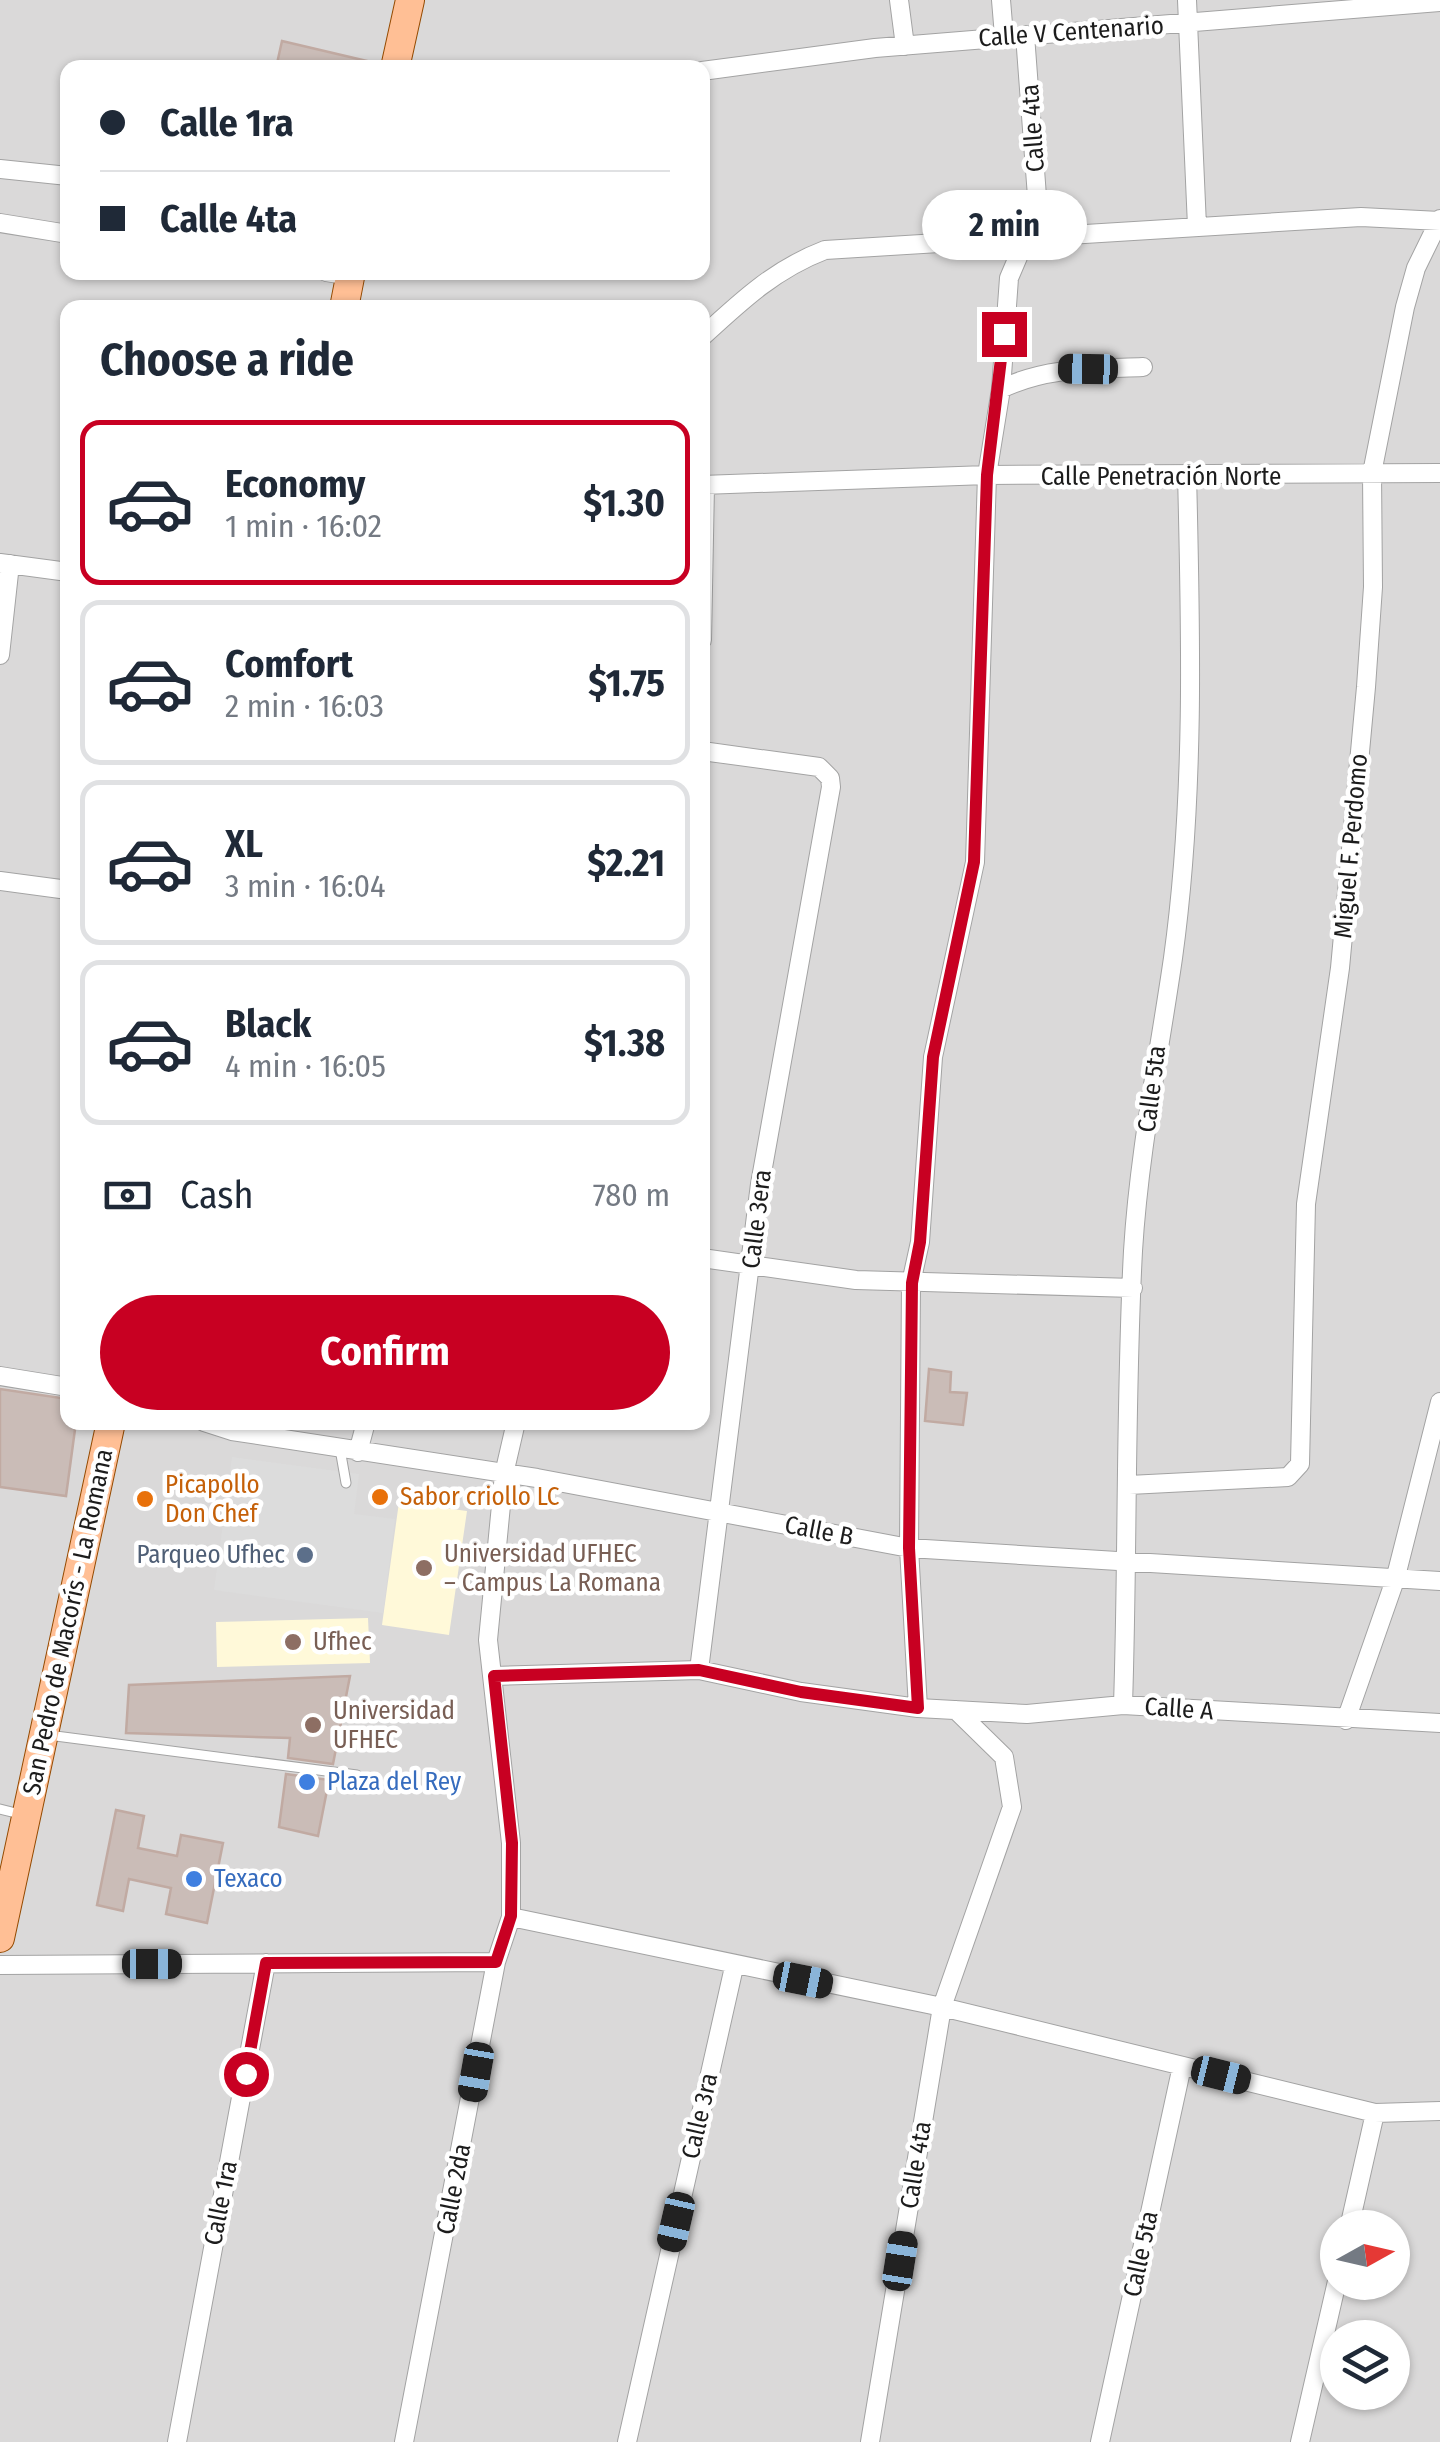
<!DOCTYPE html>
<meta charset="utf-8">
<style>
body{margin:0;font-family:"Fira Sans Condensed",sans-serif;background:#f2f2f3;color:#1f2937;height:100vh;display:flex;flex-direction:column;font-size:38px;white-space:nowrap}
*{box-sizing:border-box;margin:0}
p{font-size:32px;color:#747a83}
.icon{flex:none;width:55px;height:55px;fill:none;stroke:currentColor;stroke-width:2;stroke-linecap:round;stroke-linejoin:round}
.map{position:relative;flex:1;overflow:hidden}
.details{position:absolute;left:60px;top:300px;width:650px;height:1130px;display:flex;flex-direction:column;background:#fff;border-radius:20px;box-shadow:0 2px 8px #0004}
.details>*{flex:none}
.guide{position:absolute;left:60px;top:60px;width:650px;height:220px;border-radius:20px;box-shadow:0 2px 8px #0004;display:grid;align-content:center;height:220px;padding:0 40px;background:#fff}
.needle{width:65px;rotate:82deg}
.tools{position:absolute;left:1320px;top:2210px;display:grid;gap:20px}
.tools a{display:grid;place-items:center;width:90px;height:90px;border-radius:50%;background:#fff;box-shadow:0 2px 8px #0004;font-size:50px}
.end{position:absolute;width:45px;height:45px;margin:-22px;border:12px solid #c80022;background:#fff;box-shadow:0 0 0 5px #fff}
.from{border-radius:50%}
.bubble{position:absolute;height:70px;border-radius:35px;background:#fff;box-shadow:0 2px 8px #0004;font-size:32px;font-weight:700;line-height:70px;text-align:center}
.car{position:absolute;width:30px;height:60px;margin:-30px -15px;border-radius:12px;box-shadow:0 0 8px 2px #0007;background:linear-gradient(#222 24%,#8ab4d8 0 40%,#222 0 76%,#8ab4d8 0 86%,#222 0)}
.guide b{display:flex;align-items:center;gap:35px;height:95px;font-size:38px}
.guide b+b{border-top:2px solid #e0e1e3}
.guide i{width:25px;height:25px;background:#1f2937}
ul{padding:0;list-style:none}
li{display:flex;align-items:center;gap:30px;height:165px;margin:0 20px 15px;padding:0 20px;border:5px solid #e0e1e3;border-radius:20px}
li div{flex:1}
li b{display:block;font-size:38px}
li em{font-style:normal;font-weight:700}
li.current{border-color:#c80022}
li>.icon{width:90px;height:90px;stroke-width:1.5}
h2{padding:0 40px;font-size:45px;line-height:120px}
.pay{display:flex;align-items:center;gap:25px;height:110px;padding:0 40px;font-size:38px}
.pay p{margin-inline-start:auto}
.primary-button{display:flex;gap:20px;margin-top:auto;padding:20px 40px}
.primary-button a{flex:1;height:115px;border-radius:60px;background:#c80022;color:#fff;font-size:40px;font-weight:700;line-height:115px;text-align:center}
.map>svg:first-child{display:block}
.residential{fill:#dad9d9;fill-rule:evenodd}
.education{fill:#fff9d9}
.parking{fill:#dcdcdc}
.building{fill:#cabcb7;stroke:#c1aaa2;stroke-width:2.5}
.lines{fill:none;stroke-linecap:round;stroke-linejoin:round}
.service-casing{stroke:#a3a3a3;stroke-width:11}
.minor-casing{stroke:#a3a3a3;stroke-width:20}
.primary-casing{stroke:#944a00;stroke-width:30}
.service{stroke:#fff;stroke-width:9}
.minor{stroke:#fff;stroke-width:18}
.primary{stroke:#ffbf95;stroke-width:28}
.route{stroke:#c80022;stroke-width:12}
.food-dot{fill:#e8710a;stroke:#fff;stroke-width:4}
.service-dot{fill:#5c6f8a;stroke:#fff;stroke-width:4}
.education-dot{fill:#8d6e63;stroke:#fff;stroke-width:4}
.shop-dot{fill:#3f7fe0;stroke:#fff;stroke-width:4}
.labels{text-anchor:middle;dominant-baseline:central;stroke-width:9;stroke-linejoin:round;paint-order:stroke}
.street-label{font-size:25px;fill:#1c1c1c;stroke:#fff}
.food-label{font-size:25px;fill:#c56008;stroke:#fff;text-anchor:start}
.education-label{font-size:25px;fill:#785e54;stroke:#fff;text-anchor:start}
.service-label{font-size:25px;fill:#4e5e75;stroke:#fff;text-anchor:end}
.shop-label{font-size:25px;fill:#366cbe;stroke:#fff;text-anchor:start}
</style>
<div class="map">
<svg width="1440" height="2442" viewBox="0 0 1440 2442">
<rect width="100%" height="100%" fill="#eee7e1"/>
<path class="residential" d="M0,0H1440V2442H0ZM68,68H702V272H68ZM68,308H702V1422H68ZM1338,2228H1392V2282H1338ZM1338,2338H1392V2392H1338Z"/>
<path class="education" d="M399,1502L467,1511L449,1635L382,1625Z
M368,1618L370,1663L217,1667L216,1622Z"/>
<path class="parking" d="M232,1457L359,1474L354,1514L395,1519L383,1613L214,1590Z"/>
<path class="building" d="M282,41L367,61V68H276Z
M929,1369L951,1372L950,1392L967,1393L963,1425L925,1421Z
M0,1389L68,1399V1422H76L66,1496L0,1487Z
M350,1676L333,1764L288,1758L290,1738L126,1733L129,1685Z
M286,1774L329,1780L318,1836L279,1827Z
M116,1810L144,1816L138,1848L177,1856L181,1835L223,1843L207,1923L166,1914L171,1888L129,1879L123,1911L97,1905Z"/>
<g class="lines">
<defs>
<path id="service" d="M340,1449L346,1483
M48,1735L357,1775
M0,1809L24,1815"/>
<path id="minor" d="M899,0L905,46
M1001,0L1004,36
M1187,0L1197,226
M702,71L875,48L1440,2
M0,169L68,176
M0,223L68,234
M326,272L351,276
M702,337C741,301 775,269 825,250L1361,217L1440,221
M1001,389C1047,367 1092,369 1143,367
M702,485L987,475L1440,473
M0,563L68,572
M702,640L705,485
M0,655L10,564
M0,881L68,890
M702,1258L856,1280L1133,1288
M0,1376L68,1387
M204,1422L232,1431L537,1478L909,1548L1440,1581
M358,1452L366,1422
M1129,1485L1288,1477L1300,1464L1306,1204L1340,968L1366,687L1373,587L1372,473L1405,307L1416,268L1440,219
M699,1670L760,1184L831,787L830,778L819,767L702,751
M494,1676L699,1670L801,1692L918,1708L1027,1714L1123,1705L1440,1723
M1123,1705C1128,1554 1125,1402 1133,1251C1139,1152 1159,1055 1173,958C1195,799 1191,634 1187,474
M918,1708L909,1548L911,1283L920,1242L933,1057L975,862L987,475L1001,389L1009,278L1038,210L1025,35
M1346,1720L1395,1580L1440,1402
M511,1917L942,2007L1375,2113L1440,2111
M0,1965L496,1962
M1349,2228L1375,2113
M177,2442L266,1963
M404,2442L496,1962L511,1917V1843L488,1640L504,1474L516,1422
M627,2442L734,1967
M870,2442L942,2007L1012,1807L1004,1757L956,1710
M1100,2442L1182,2066
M1300,2442L1338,2277"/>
<path id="primary" d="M395,68L410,0
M344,308L351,272
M0,1938L111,1422"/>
</defs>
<use href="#service" class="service-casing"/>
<use href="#minor" class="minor-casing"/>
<use href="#primary" class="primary-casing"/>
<use href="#service" class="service"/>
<use href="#minor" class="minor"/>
<use href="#primary" class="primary"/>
</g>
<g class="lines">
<path class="route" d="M246,2074L266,1963L496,1962L511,1916L512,1843L494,1676L699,1670L801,1692L918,1708L909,1548L912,1283L920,1242L933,1057L974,862L987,475L1004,334"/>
</g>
<g class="food-dot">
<circle cx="380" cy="1497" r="10"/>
<circle cx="145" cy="1499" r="10"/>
</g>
<circle class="service-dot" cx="305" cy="1555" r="10"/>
<g class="education-dot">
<circle cx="424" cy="1568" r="10"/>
<circle cx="293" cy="1642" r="10"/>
<circle cx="313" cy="1725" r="10"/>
</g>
<g class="shop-dot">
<circle cx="307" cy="1782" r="10"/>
<circle cx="194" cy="1879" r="10"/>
</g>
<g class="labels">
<g class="street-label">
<text transform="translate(1071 32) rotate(-4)">Calle V Centenario</text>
<text transform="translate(1033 128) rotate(-94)">Calle 4ta</text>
<text x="1161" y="477">Calle Penetración Norte</text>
<text transform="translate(1351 846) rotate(-85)">Miguel F. Perdomo</text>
<text transform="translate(1152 1089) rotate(-83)">Calle 5ta</text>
<text transform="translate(757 1219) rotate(-83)">Calle 3era</text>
<text transform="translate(819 1531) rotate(11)">Calle B</text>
<text transform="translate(68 1622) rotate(-78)">San Pedro de Macorís - La Romana</text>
<text transform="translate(1179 1709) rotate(4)">Calle A</text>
<text transform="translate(700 2116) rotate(-77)">Calle 3ra</text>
<text transform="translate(916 2165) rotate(-81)">Calle 4ta</text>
<text transform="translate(454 2189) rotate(-79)">Calle 2da</text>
<text transform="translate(221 2203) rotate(-79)">Calle 1ra</text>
<text transform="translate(1141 2254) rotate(-78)">Calle 5ta</text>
</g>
<g class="food-label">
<text x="165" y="1485">Picapollo<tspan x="165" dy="29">Don Chef</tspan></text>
<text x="400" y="1497">Sabor criollo LC</text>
</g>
<g class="education-label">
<text x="444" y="1554">Universidad UFHEC<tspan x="444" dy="29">– Campus La Romana</tspan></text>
<text x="313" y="1642">Ufhec</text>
<text x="333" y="1711">Universidad<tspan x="333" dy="29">UFHEC</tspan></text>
</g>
<g class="service-label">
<text x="285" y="1555">Parqueo Ufhec</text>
</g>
<g class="shop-label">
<text x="327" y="1782">Plaza del Rey</text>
<text x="214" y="1879">Texaco</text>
</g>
</g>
</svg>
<div class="tools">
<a><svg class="needle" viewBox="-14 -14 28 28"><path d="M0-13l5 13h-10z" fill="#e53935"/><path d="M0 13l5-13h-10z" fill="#747a83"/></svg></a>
<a><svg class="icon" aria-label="layers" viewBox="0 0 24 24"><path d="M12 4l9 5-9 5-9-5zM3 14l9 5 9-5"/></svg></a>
</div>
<i class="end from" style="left:246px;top:2074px"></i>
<i class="end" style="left:1004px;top:334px"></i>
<div class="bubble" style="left:922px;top:190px;width:165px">2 min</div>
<i class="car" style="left:1088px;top:369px;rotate:271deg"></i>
<i class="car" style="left:152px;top:1964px;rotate:90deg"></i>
<i class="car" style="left:803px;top:1980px;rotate:101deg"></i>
<i class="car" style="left:476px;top:2072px;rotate:190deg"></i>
<i class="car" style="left:1221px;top:2075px;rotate:104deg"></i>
<i class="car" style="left:676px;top:2222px;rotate:193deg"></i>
<i class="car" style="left:900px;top:2261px;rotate:9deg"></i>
<div class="guide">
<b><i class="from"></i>Calle 1ra</b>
<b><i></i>Calle 4ta</b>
</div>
<section class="details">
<h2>Choose a ride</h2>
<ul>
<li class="current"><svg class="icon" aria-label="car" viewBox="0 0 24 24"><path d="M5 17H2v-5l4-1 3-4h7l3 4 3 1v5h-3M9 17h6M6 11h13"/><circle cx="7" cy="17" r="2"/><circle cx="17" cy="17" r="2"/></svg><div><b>Economy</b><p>1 min · 16:02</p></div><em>$1.30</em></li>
<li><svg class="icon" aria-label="car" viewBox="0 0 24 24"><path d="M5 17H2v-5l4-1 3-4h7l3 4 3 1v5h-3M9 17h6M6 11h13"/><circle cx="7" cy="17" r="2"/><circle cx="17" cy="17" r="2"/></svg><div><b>Comfort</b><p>2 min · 16:03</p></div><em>$1.75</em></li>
<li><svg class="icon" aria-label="car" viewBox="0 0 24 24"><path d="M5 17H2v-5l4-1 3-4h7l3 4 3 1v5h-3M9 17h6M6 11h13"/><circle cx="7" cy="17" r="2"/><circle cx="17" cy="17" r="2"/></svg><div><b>XL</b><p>3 min · 16:04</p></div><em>$2.21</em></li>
<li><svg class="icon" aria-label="car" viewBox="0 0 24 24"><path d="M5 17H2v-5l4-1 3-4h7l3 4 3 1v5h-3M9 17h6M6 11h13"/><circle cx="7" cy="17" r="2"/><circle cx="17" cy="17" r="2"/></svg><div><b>Black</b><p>4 min · 16:05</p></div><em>$1.38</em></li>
</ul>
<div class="pay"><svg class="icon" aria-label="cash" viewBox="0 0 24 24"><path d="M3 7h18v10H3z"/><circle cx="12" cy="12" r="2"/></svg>Cash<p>780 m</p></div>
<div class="primary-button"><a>Confirm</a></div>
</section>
</div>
